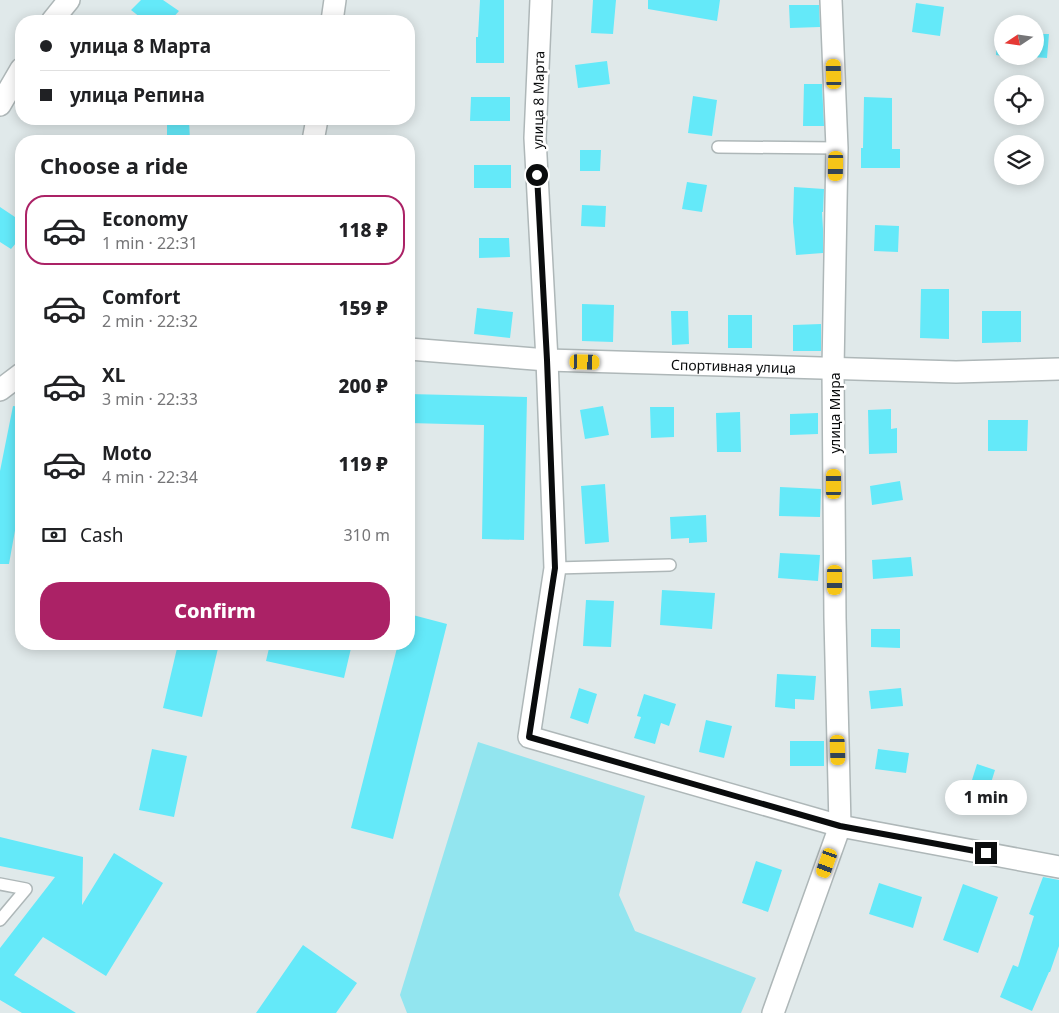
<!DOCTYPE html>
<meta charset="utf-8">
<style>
body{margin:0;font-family:"Noto Sans",sans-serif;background:#f2f2f2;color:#202124;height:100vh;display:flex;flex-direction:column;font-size:19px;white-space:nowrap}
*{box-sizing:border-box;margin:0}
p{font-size:16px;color:#757577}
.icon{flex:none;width:28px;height:28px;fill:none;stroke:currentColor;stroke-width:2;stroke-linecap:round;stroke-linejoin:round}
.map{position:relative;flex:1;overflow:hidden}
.sheet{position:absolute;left:15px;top:135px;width:400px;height:515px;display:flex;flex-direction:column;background:#fff;border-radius:20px;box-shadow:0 2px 12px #0003}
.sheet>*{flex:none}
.hud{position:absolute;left:15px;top:15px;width:400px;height:110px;border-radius:20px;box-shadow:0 2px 12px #0003;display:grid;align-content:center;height:110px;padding:0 25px;background:#fff}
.needle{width:32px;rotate:257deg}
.fabs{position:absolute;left:994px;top:15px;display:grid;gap:10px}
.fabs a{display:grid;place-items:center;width:50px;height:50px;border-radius:50%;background:#fff;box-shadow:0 2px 12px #0003;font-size:25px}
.end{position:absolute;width:22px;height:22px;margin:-11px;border:6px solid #0a0c0d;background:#fff;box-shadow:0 0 0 2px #fff}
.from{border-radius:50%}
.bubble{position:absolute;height:35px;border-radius:18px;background:#fff;box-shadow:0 2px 12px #0003;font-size:16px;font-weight:800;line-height:35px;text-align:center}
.car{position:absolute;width:15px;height:30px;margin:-15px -8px;border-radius:6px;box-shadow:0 0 4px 1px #0007;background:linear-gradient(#f5c518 24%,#345 0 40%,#f5c518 0 76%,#345 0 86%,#f5c518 0)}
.hud b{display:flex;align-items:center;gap:18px;height:48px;font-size:19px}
.hud b+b{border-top:1px solid #e0e0e0}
.hud i{width:12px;height:12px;background:#202124}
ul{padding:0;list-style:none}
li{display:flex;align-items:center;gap:15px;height:70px;margin:0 10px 8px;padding:0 15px;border:2px solid transparent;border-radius:20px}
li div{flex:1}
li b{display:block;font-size:19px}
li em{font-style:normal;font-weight:800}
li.active{border-color:#ab2266}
li>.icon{width:45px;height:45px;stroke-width:1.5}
h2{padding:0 25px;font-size:22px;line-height:60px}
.pay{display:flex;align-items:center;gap:12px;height:55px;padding:0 25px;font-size:19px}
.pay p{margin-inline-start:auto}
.primary-button{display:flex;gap:10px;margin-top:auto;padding:10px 25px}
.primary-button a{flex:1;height:58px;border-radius:20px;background:#ab2266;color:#fff;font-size:20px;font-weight:800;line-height:58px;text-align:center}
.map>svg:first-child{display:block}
.green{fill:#92e5ef}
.building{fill:#64e9f9}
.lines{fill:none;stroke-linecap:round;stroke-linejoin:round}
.lane-casing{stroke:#aeb7b8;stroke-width:14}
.street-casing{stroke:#aeb7b8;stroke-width:24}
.lane{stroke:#fff;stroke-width:11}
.street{stroke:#fff;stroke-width:21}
.route{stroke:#0a0c0d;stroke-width:6}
.labels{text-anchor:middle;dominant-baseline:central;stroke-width:5;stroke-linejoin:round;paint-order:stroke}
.street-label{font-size:14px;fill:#0a0c0d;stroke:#fff}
</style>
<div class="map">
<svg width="1059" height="1013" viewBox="0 0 1059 1013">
<rect width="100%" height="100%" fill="#e0e9ea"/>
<path class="green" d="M478,742L645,796L619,895L635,931L756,978L741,1013H407L400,995Z"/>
<path class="building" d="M141,0H163L179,11L170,21H145L131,10Z
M480,0H504V63H476V37H478Z
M593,0H616L613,34L591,33Z
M648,0H720L717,21L648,9Z
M916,3L944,7L940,36L912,32Z
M789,5H819L820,27L790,28Z
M997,32H1002V56L996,55Z
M1035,34H1049L1047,58L1014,56H1035Z
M607,61L610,84L578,88L575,65Z
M804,84H822L824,126H803Z
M693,96L717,100L712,136L688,133Z
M471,97H510V121H470Z
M864,97L892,98V149H900V168H861V148H863Z
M189,120L190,141H167V122Z
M580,150H601L600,171H580Z
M474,165H511V188H474Z
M687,182L707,185L702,212L682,209Z
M794,187L824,189L823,212H822L823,229V253L796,255L793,222Z
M582,205L606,206L605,227L581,226Z
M0,207L21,221V237L11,249L0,242Z
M875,225L899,226L898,252L874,251Z
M479,238H509L510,257L479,258Z
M921,289H949V339L920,338Z
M582,304L614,305L613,342L582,341Z
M477,308L513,312L510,338L474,334Z
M671,311H688L689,344L672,345Z
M982,311H1021V342L982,343Z
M728,315H752V348H728Z
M821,324V351H793V325Z
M409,394L527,397L524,540L482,539L484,425L409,423Z
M13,406L21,407V497L9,564H0V471Z
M603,406L609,435L585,439L580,410Z
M650,407H674V437L651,438Z
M891,409V429L897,428V453L869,454L868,410Z
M740,412L741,452H717L716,413Z
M818,413V434L790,435V414Z
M988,420H1028L1027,451H988Z
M900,481L903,500L872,505L870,486Z
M605,484L609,542L585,544L581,486Z
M780,487L821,489L820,517L779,516Z
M706,515L707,542L689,543V538L671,539L670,517Z
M780,553L820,555L818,581L778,578Z
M911,557L913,576L873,579L872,560Z
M662,590L715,593L712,629L660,625Z
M586,600L614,601L611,647L583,646Z
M409,614L447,624L393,839L351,828L398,644H409Z
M871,629H900V648L871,647Z
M178,644H219L202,717L163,708Z
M270,644H352L344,678L266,661Z
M777,674L816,676L814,700L795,699V709L775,707Z
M579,688L597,694L588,724L570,718Z
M901,688L903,706L871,709L869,691Z
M644,694L676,704L669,726L661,723L655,744L634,738L641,717L637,716Z
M706,720L732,726L724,758L699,752Z
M790,741H824V766H790Z
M152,749L187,756L174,817L139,810Z
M878,749L909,753L906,773L875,769Z
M977,764L995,770L985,802L967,796Z
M0,837L83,857L82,905L114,853L163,883L106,976L43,937L14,975L76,1013H22L0,1000V948L55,877L0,866Z
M756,861L782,870L768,912L742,903Z
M1043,877L1059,880V946L1050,972H1049L1032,1011L1000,997L1013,965L1018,967L1034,916L1029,914Z
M879,883L922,897L913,928L869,914Z
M963,884L998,897L978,953L943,940Z
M303,945L357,983L336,1013H256Z"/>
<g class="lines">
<defs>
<path id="lane" d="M718,147L837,148
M555,568L670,565
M0,884L26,889L0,920"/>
<g id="street">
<path d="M541,0L535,138L547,360L555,568L529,737L840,826L1059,867"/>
<path d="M52,21L69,0"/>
<path d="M332,21L335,0"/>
<path d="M0,105L21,69"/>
<path d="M313,141L317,119"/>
<path id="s1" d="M409,349L547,360L956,372L1059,369"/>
<path d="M0,390L21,374"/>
<path d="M773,1013L840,826L835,618L833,369L837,148L831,0"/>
</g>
</defs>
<use href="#lane" class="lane-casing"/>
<use href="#street" class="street-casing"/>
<use href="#lane" class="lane"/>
<use href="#street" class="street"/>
</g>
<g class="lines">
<path class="route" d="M537,175L547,360L555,568L529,737L840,826L986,853"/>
</g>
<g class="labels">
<g class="street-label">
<text transform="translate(538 100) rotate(-89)">улица 8 Марта</text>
<text stroke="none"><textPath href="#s1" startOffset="325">Спортивная улица</textPath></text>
<text transform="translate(834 413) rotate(-90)">улица Мира</text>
</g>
</g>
</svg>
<div class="fabs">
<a><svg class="needle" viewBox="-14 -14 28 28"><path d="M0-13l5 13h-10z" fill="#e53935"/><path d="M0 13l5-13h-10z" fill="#757577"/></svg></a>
<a><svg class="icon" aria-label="locate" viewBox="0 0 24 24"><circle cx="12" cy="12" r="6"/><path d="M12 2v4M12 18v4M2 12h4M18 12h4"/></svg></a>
<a><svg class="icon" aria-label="layers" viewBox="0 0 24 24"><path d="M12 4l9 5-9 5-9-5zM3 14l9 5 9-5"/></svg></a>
</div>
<i class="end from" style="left:537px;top:175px"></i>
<i class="end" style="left:986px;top:853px"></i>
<div class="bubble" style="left:945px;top:780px;width:82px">1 min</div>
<i class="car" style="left:834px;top:74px;rotate:358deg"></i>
<i class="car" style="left:836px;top:166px;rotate:181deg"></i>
<i class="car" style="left:585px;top:362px;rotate:92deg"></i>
<i class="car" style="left:834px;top:484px;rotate:0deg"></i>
<i class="car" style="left:835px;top:580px;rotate:180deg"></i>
<i class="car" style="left:838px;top:750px;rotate:178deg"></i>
<i class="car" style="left:827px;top:863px;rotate:200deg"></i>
<div class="hud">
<b><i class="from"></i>улица 8 Марта</b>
<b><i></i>улица Репина</b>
</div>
<section class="sheet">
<h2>Choose a ride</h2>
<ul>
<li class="active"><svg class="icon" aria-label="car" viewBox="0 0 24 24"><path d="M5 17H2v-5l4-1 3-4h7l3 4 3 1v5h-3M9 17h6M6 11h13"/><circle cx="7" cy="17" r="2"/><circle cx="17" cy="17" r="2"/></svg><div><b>Economy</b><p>1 min · 22:31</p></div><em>118 ₽</em></li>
<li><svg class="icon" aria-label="car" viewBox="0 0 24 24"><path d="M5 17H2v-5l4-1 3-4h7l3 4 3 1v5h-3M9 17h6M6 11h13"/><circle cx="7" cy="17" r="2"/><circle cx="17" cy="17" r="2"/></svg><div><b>Comfort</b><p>2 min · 22:32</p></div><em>159 ₽</em></li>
<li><svg class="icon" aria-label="car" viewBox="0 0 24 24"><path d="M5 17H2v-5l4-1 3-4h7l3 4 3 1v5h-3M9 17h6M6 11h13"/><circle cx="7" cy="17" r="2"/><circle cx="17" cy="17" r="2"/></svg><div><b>XL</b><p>3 min · 22:33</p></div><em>200 ₽</em></li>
<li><svg class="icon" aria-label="car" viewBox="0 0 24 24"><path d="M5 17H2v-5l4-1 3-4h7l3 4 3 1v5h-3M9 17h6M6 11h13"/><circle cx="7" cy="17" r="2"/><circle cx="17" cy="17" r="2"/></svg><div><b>Moto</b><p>4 min · 22:34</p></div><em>119 ₽</em></li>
</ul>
<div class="pay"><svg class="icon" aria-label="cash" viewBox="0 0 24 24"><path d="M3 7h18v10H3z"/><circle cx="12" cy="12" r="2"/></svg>Cash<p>310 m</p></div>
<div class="primary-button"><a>Confirm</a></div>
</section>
</div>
